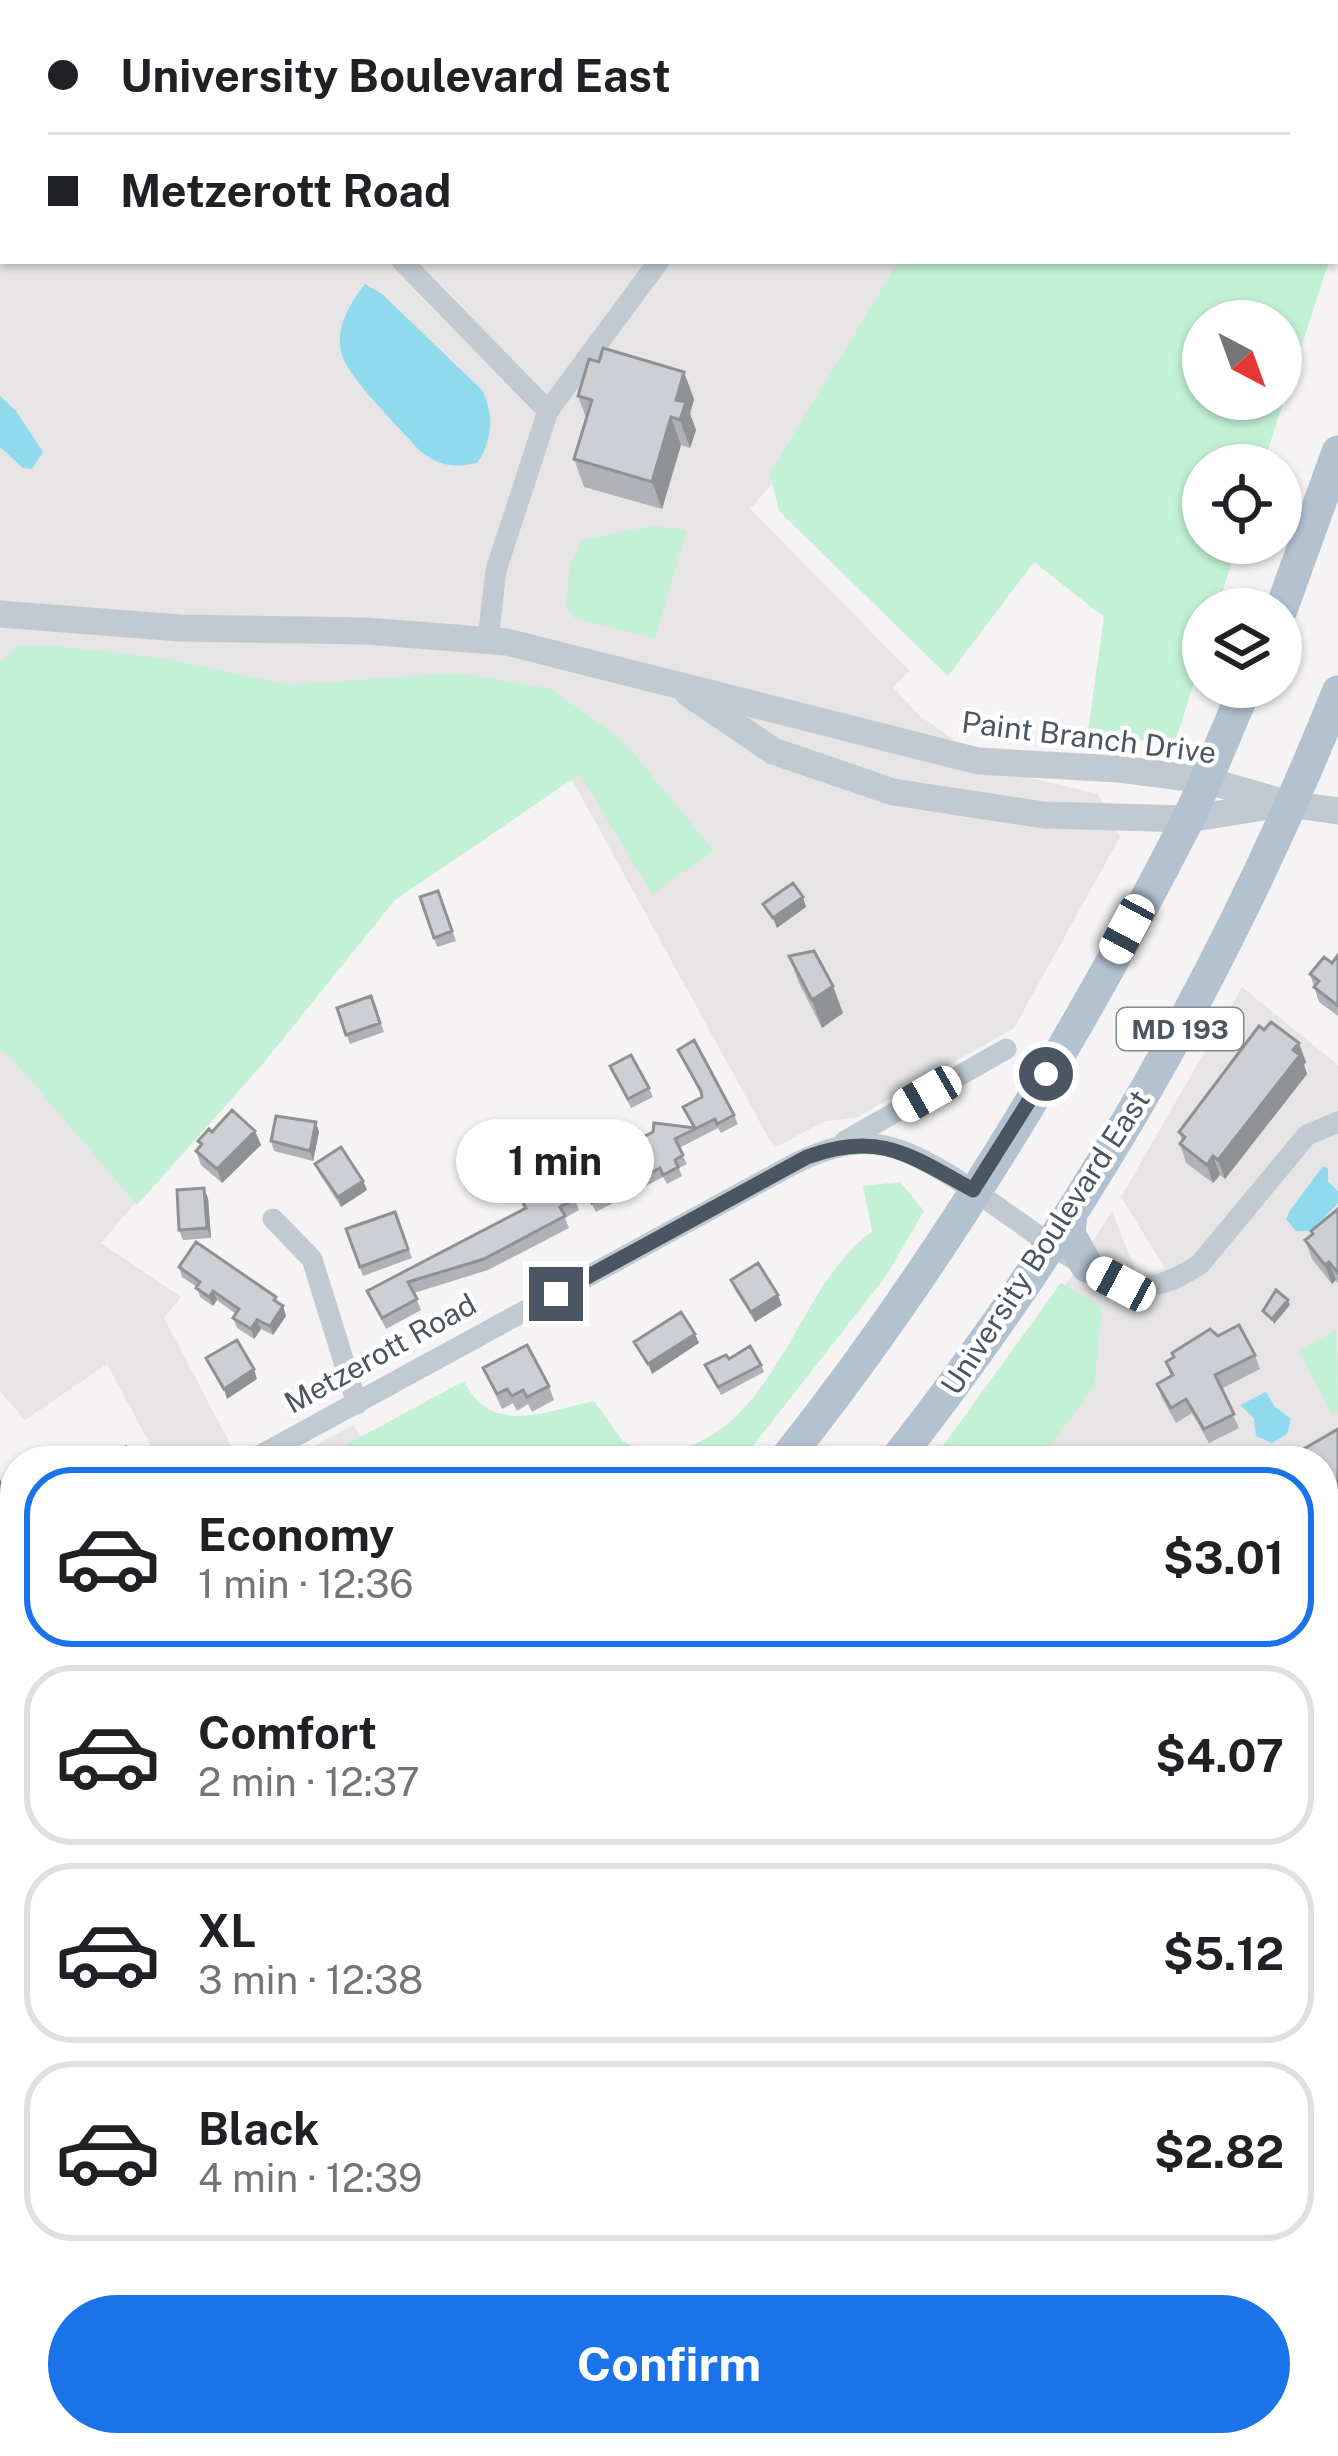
<!DOCTYPE html>
<meta charset="utf-8">
<style>
body{margin:0;font-family:"Public Sans",sans-serif;background:#f6f6f6;color:#202124;height:100vh;display:flex;flex-direction:column;font-size:45px;white-space:nowrap}
*{box-sizing:border-box;margin:0}
p{font-size:39px;color:#757577}
.icon{flex:none;width:66px;height:66px;fill:none;stroke:currentColor;stroke-width:2;stroke-linecap:round;stroke-linejoin:round}
.map{position:relative;flex:1;overflow:hidden}
.drawer{position:absolute;left:0px;top:1446px;width:1338px;height:1011px;display:flex;flex-direction:column;background:#fff;border-radius:48px 48px 0 0;box-shadow:0 3px 9px #0004}
.drawer>*{flex:none}
.guide{position:absolute;left:0px;top:0px;width:1338px;height:264px;box-shadow:0 3px 9px #0004;display:grid;align-content:center;height:264px;padding:0 48px;background:#fff}
.needle{width:78px;rotate:139deg}
.buttons{position:absolute;left:1182px;top:300px;display:grid;gap:24px}
.buttons a{display:grid;place-items:center;width:120px;height:120px;border-radius:50%;background:#fff;box-shadow:0 3px 9px #0004;font-size:60px}
.end{position:absolute;width:54px;height:54px;margin:-27px;border:15px solid #4a5661;background:#fff;box-shadow:0 0 0 6px #fff}
.from{border-radius:50%}
.bubble{position:absolute;height:84px;border-radius:42px;background:#fff;box-shadow:0 3px 9px #0004;font-size:39px;font-weight:700;line-height:84px;text-align:center}
.car{position:absolute;width:36px;height:72px;margin:-36px -18px;border-radius:15px;box-shadow:0 0 9px 3px #0007;background:linear-gradient(#fff 24%,#345 0 40%,#fff 0 76%,#345 0 86%,#fff 0)}
.guide b{display:flex;align-items:center;gap:42px;height:114px;font-size:45px}
.guide b+b{border-top:3px solid #e0e0e0}
.guide i{width:30px;height:30px;background:#202124}
ul{padding:21px 0 0;list-style:none}
li{display:flex;align-items:center;gap:36px;height:180px;margin:0 24px 18px;padding:0 24px;border:6px solid #e0e0e0;border-radius:48px}
li div{flex:1}
li b{display:block;font-size:45px}
li em{font-style:normal;font-weight:700}
li.current{border-color:#1a73e8}
li>.icon{width:108px;height:108px;stroke-width:1.5}
.button{display:flex;gap:24px;margin-top:auto;padding:24px 48px}
.button a{flex:1;height:138px;border-radius:72px;background:#1a73e8;color:#fff;font-size:48px;font-weight:700;line-height:138px;text-align:center}
.map>svg:first-child{display:block}
.education{fill:#e6e4e5}
.green{fill:#c3f1d5;fill-rule:evenodd}
.water{fill:#90daee}
.lines{fill:none;stroke-linecap:round;stroke-linejoin:round}
.stream{stroke:#90daee;stroke-width:6}
.minor{stroke:#c1cad2;stroke-width:21}
.tertiary{stroke:#c1cad2;stroke-width:27}
.primary{stroke:#b3c2d1;stroke-width:33}
.wall{fill:#b0b2b7}
.shaded-wall{fill:#909195}
.building{fill:#cdcfd5;stroke:#909195;stroke-width:3}
.route{stroke:#4a5661;stroke-width:15}
.labels{text-anchor:middle;dominant-baseline:central;stroke-width:9;stroke-linejoin:round;paint-order:stroke}
.shield{fill:#fff;stroke:#808990;stroke-width:3}
.shield-label{font-size:27px;font-weight:bold;fill:#4a5661}
.street-label{font-size:30px;fill:#4a5661;stroke:#fff}
</style>
<div class="map">
<svg width="1338" height="2456" viewBox="0 0 1338 2456">
<rect width="100%" height="100%" fill="#f5f3f3"/>
<path class="education" d="M0,0H1207L3,3V261H968L750,509L910,671L893,687L920,716L964,747L1027,777L1098,794L1120,837L1014,1028L857,1117L823,1122L774,1148L575,785L533,735L101,1243L181,1297L164,1318L235,1453L219,1461H159L107,1364L25,1420L0,1391Z
M1242,987L1338,1065V2456H857L1323,2442V1461H944L1034,1335L1112,1211L1137,1275L1165,1268L1121,1197Z
M353,1425L378,1461H287Z"/>
<path class="green" d="M800,0H1338L1335,244V3Z
M899,261H1329L1263,465H1203V543H1238L1217,609H1203V654L1174,746L1088,731L1104,617L1034,562L948,676L779,511L770,473ZM1203,321H1281V399H1203Z
M651,526L687,530L655,638L574,618L566,609L570,566L582,540Z
M48,645L168,659L289,685L456,673L551,689L624,742L714,851L652,894L580,774L395,900L261,1066L137,1205L9,1055L0,1051V662L16,647Z
M900,1182L924,1211L886,1276L741,1461H316L464,1381C491,1437 546,1411 594,1401L623,1441L658,1461C680,1450 707,1441 725,1426C790,1373 806,1282 872,1231L863,1186Z
M1061,1283L1102,1307L1094,1387L1039,1461H932Z
M1336,1330L1338,1412L1333,1415L1298,1351Z
M5,1619L15,1629V2224L0,2239V1622Z
M1323,1683L1338,1709V2045L1323,2052Z
M1323,2220L1338,2226V2456H0V2432L15,2418V2442H1323Z"/>
<path class="water" d="M365,284L382,294L482,390C494,414 493,440 477,463C454,468 440,466 421,452C403,431 349,379 342,355C334,329 350,303 365,284Z
M0,396L16,411L43,452L32,469L23,468L0,447Z
M1323,1166L1328,1168V1181L1338,1191V1203L1311,1231H1296L1286,1219L1289,1212Z
M1266,1392L1275,1407L1291,1419L1287,1434L1272,1443L1256,1436L1254,1418L1240,1405Z
M1338,2066V2203L1323,2197V2073Z
M342,2442H447L444,2456H355Z
M506,2442H690L699,2456H509Z"/>
<g class="lines">
<path class="stream" d="M0,2201L15,2182
M0,2428L15,2413"/>
<path class="minor" d="M295,0L296,3
M402,261L548,411L496,570L488,640
M548,411L659,261
M845,1141L1006,1049
M273,1219L312,1259L357,1404
M250,1461L792,1165C820,1151 849,1140 881,1145C937,1154 1021,1228 1072,1258C1087,1266 1105,1280 1121,1284C1150,1292 1176,1280 1200,1264L1307,1135L1338,1122
M0,1596L15,1588"/>
<path class="tertiary" d="M0,614L180,628L366,631L507,642L978,761L1119,769L1205,780L1289,804L1338,811
M688,693L773,751L893,792L1044,815L1188,819L1276,805"/>
<path class="primary" d="M1281,610L1338,452
M1071,1213L1069,1234L1087,1266
M784,1461C936,1271 1076,1038 1187,821C1209,777 1226,731 1246,687
M895,1461C1079,1227 1228,968 1338,692
M0,2283L15,2268
M0,2341L15,2327"/>
</g>
<path class="wall" d="M578,396L694,399L690,414L696,430L690,448L681,445L662,509L584,487L574,459L586,418Z
M438,891L456,941L437,947L420,897Z
M1338,955V1016L1319,1002L1310,974L1332,963Z
M789,956L843,1013L822,1028L799,983Z
M371,996L384,1032L350,1044L337,1008Z
M678,1050L734,1115L738,1124L721,1133L718,1128L679,1148L687,1164L679,1168L682,1176L667,1184L663,1177L596,1212L581,1182L641,1152L644,1148L641,1138L693,1128L683,1107L702,1097L701,1095Z
M1306,1062L1304,1065L1307,1074L1225,1179L1220,1175L1213,1183L1186,1163L1180,1144L1182,1141L1179,1132Z
M610,1066L649,1088L653,1097L631,1108Z
M255,1131L261,1145L222,1183L201,1165L196,1151L200,1146L198,1141L212,1132Z
M319,1132L313,1161L274,1151L271,1141Z
M315,1164L363,1181L367,1190L341,1207L319,1173Z
M511,1180L575,1199L579,1210L565,1218L569,1228L488,1270L414,1293L421,1310L386,1329L367,1291L524,1209Z
M208,1198L211,1238L183,1240L179,1230Z
M1338,1209V1283L1336,1280L1332,1284L1312,1259L1305,1240L1312,1235L1311,1231Z
M395,1212L412,1258L363,1276L346,1229Z
M179,1267L278,1303L286,1316L273,1335L261,1329L254,1339L237,1328L233,1318L236,1314L217,1300L213,1306L200,1297L197,1287L182,1277Z
M731,1280L782,1305L755,1322L735,1290Z
M1218,1336L1255,1355L1260,1369L1221,1389L1239,1428L1209,1443L1192,1413L1176,1423L1162,1398L1157,1384L1171,1376L1166,1362Z
M729,1359L761,1365L764,1372L721,1395L705,1365Z
M483,1368L549,1386L554,1400L532,1412L528,1404L517,1411L513,1403L502,1409Z"/>
<path class="shaded-wall" d="M32,0H62L58,3H29Z
M3,25V49L0,52V27Z
M684,372L694,399L690,414L696,430L690,448L680,420L676,400Z
M671,417L681,445L662,509L652,482Z
M803,897L806,907L777,928L773,918Z
M833,986L843,1013L822,1028L812,1000Z
M1299,1043L1306,1062L1304,1065L1307,1074L1225,1179L1218,1160Z
M316,1122L319,1132L313,1161L310,1151Z
M255,1131L261,1145L222,1183L217,1169Z
M1213,1156L1220,1175L1213,1183L1207,1165Z
M363,1181L367,1190L341,1207L338,1197Z
M204,1188L208,1198L211,1238L207,1228Z
M1329,1262L1336,1280L1332,1284L1325,1265Z
M213,1291L217,1300L213,1306L209,1297Z
M778,1295L782,1305L755,1322L751,1312Z
M1288,1300L1290,1305L1274,1324L1272,1319Z
M283,1306L286,1316L273,1335L270,1326Z
M257,1320L261,1329L254,1339L251,1329Z
M695,1334L699,1343L652,1374L648,1364Z
M254,1369L257,1379L227,1399L224,1389Z
M1338,1499V1522L1323,1532V1508Z
M15,1512V1528L0,1540V1523Z"/>
<path class="building" d="M0,0H32L29,3H3V25L0,27Z
M432,0H725L728,3H428Z
M603,348L684,372L676,400L686,402L680,420L671,417L652,482L574,459L592,400L578,396L589,359L599,362Z
M793,883L803,897L773,918L763,904Z
M438,891L452,931L434,938L420,897Z
M814,951L833,986L812,1000L789,956Z
M1338,955V1006L1314,987L1319,981L1310,974L1324,957L1332,963Z
M371,996L380,1023L346,1035L337,1008Z
M1271,1022L1299,1043L1293,1050L1300,1055L1218,1160L1213,1156L1207,1165L1180,1144L1185,1137L1179,1132L1259,1026L1264,1030Z
M694,1040L734,1115L717,1124L715,1119L675,1139L683,1155L675,1160L678,1167L663,1175L660,1168L592,1203L581,1182L641,1152L645,1147L641,1138L653,1132L654,1123L695,1128L683,1107L702,1097L701,1091L678,1050Z
M631,1055L649,1088L628,1099L610,1066Z
M232,1110L255,1131L217,1169L196,1151L202,1144L198,1141L209,1129L212,1132Z
M276,1116L316,1122L310,1151L271,1141Z
M341,1147L363,1181L338,1197L315,1164Z
M551,1160L575,1199L560,1207L565,1216L484,1259L408,1282L417,1299L382,1318L367,1291L526,1208L511,1180Z
M204,1188L207,1228L179,1230L177,1190Z
M1338,1209V1273L1329,1262L1325,1265L1305,1240L1313,1234L1311,1231Z
M395,1212L408,1249L360,1267L346,1229Z
M196,1242L276,1297L274,1300L283,1306L270,1326L257,1320L251,1329L233,1318L239,1309L213,1291L209,1297L196,1288L200,1282L179,1267Z
M758,1263L778,1295L751,1312L731,1280Z
M1276,1290L1288,1300L1272,1319L1263,1311Z
M681,1312L695,1334L648,1364L634,1342Z
M1239,1325L1255,1355L1215,1375L1234,1414L1204,1429L1186,1399L1171,1408L1157,1384L1173,1375L1166,1362L1174,1357L1172,1353L1210,1329L1218,1336Z
M237,1340L254,1369L224,1389L206,1358Z
M527,1345L549,1386L527,1397L523,1390L512,1396L507,1389L497,1394L483,1368Z
M750,1346L761,1365L718,1387L705,1365L726,1355L729,1359Z
M1338,1429V1499L1323,1508V1461H1283Z
M126,1447L134,1461H100L98,1458L114,1449L116,1452Z
M0,1482L15,1504V1512L0,1523Z"/>
<g class="lines">
<path class="route" d="M556,1294L807,1157C879,1130 911,1156 973,1190L1046,1074"/>
</g>
<g class="labels">
<rect class="shield" x="1117" y="1008" width="126" height="42" rx="9"/>
<g class="shield-label">
<text x="1180" y="1029">MD 193</text>
</g>
<g class="street-label">
<text transform="translate(1089 737) rotate(7)">Paint Branch Drive</text>
<text transform="translate(1045 1242) rotate(-57)">University Boulevard East</text>
<text transform="translate(380 1353) rotate(-29)">Metzerott Road</text>
</g>
</g>
</svg>
<div class="buttons">
<a><svg class="needle" viewBox="-14 -14 28 28"><path d="M0-13l5 13h-10z" fill="#e53935"/><path d="M0 13l5-13h-10z" fill="#757577"/></svg></a>
<a><svg class="icon" aria-label="locate" viewBox="0 0 24 24"><circle cx="12" cy="12" r="6"/><path d="M12 2v4M12 18v4M2 12h4M18 12h4"/></svg></a>
<a><svg class="icon" aria-label="layers" viewBox="0 0 24 24"><path d="M12 4l9 5-9 5-9-5zM3 14l9 5 9-5"/></svg></a>
</div>
<i class="end from" style="left:1046px;top:1074px"></i>
<i class="end" style="left:556px;top:1294px"></i>
<div class="bubble" style="left:456px;top:1119px;width:198px">1 min</div>
<i class="car" style="left:1127px;top:929px;rotate:208deg"></i>
<i class="car" style="left:927px;top:1094px;rotate:240deg"></i>
<i class="car" style="left:1121px;top:1284px;rotate:298deg"></i>
<div class="guide">
<b><i class="from"></i>University Boulevard East</b>
<b><i></i>Metzerott Road</b>
</div>
<section class="drawer">
<ul>
<li class="current"><svg class="icon" aria-label="car" viewBox="0 0 24 24"><path d="M5 17H2v-5l4-1 3-4h7l3 4 3 1v5h-3M9 17h6M6 11h13"/><circle cx="7" cy="17" r="2"/><circle cx="17" cy="17" r="2"/></svg><div><b>Economy</b><p>1 min · 12:36</p></div><em>$3.01</em></li>
<li><svg class="icon" aria-label="car" viewBox="0 0 24 24"><path d="M5 17H2v-5l4-1 3-4h7l3 4 3 1v5h-3M9 17h6M6 11h13"/><circle cx="7" cy="17" r="2"/><circle cx="17" cy="17" r="2"/></svg><div><b>Comfort</b><p>2 min · 12:37</p></div><em>$4.07</em></li>
<li><svg class="icon" aria-label="car" viewBox="0 0 24 24"><path d="M5 17H2v-5l4-1 3-4h7l3 4 3 1v5h-3M9 17h6M6 11h13"/><circle cx="7" cy="17" r="2"/><circle cx="17" cy="17" r="2"/></svg><div><b>XL</b><p>3 min · 12:38</p></div><em>$5.12</em></li>
<li><svg class="icon" aria-label="car" viewBox="0 0 24 24"><path d="M5 17H2v-5l4-1 3-4h7l3 4 3 1v5h-3M9 17h6M6 11h13"/><circle cx="7" cy="17" r="2"/><circle cx="17" cy="17" r="2"/></svg><div><b>Black</b><p>4 min · 12:39</p></div><em>$2.82</em></li>
</ul>
<div class="button"><a>Confirm</a></div>
</section>
</div>
